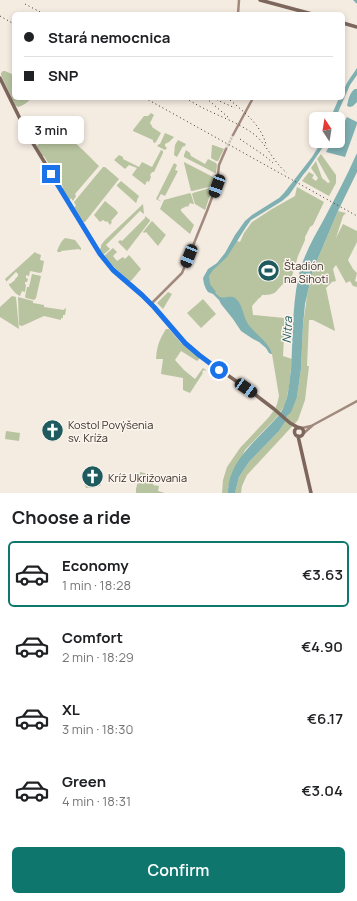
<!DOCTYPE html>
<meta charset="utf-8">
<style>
body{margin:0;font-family:Manrope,sans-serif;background:#f6f6f6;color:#202124;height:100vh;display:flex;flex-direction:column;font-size:15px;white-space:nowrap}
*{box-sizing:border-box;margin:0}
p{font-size:13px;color:#757577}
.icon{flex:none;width:22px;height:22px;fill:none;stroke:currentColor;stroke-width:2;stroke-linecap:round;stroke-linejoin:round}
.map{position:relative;height:493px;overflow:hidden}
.side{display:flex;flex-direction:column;background:#fff;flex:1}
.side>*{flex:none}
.guide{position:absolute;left:12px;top:12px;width:333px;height:88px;border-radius:6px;box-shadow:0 2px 6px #0003;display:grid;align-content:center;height:88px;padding:0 12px;background:#fff}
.needle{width:26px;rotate:348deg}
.controls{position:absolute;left:309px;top:112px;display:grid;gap:8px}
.controls a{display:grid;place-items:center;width:36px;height:36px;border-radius:6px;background:#fff;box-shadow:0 2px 6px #0003;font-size:20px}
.end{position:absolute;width:18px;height:18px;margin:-9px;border:5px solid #1a73e8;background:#fff;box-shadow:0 0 0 2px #fff}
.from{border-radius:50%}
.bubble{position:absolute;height:28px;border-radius:6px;background:#fff;box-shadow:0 2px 6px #0003;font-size:13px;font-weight:600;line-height:28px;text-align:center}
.car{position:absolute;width:12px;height:24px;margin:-12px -6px;border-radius:5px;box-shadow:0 0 3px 1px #0007;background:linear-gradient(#222 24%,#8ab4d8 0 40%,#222 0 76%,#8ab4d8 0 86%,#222 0)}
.guide b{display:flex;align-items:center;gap:14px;height:38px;font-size:15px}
.guide b+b{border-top:1px solid #e0e0e0}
.guide i{width:10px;height:10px;background:#202124}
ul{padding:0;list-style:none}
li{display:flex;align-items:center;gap:12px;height:66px;margin:0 8px 6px;padding:0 4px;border:2px solid transparent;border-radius:6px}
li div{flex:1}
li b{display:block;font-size:15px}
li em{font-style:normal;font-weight:600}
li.active{border-color:#0f766e}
li>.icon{width:36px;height:36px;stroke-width:1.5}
h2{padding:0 12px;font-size:18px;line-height:48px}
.action{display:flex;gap:8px;margin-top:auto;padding:8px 12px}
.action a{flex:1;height:46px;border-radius:6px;background:#0f766e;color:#fff;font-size:16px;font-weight:600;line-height:46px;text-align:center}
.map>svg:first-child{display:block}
.green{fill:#b8c4a0}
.water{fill:#7fb0b2}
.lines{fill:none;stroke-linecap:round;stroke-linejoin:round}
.river{stroke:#7fb0b2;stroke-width:3}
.secondary-tunnel{stroke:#cfc6bd;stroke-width:2.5;stroke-dasharray:2.5 1;stroke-linecap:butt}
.secondary{stroke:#a18a7d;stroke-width:2.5}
.primary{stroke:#7d675c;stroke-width:3.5}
.rail{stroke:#3b302b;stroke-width:1;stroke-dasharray:1 3;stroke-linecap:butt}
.route{stroke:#1a73e8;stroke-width:5}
.labels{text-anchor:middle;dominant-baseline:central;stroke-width:3;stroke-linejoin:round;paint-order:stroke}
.poi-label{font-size:11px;fill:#3b302b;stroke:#fbf5ee;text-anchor:start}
.water-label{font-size:12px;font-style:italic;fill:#1f5a5e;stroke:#fbf5ee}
</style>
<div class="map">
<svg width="357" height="493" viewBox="0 0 357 493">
<rect width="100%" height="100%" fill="#f4ebe1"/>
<path class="green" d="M3,71H5L14,75V98H31C29,102 22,106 18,107L15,105L1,75V73Z
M151,113L154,115L150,123L152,126V127L161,133L156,142L155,143L153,142V140L133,131V130L144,116H148Z
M53,124H55L85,152L99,166L75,194L76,196L73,201L71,198L69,201L62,189L63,187L44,156H42L37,146L53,127L52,125Z
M165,133L174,137L169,142L165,144V146L167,148L165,150L157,146L159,144H160Z
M178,140L186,144L184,147L183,146L177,157L174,155L175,145Z
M212,145H213L224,149L218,161H216L211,158Z
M161,150L163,151V153L154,172H152L150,175L151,177L149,182L147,181L145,185L132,175L137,168L129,165L125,169L114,160L119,155L123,157V159L139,167L142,162L152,167Z
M186,150L190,153L191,156L205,164L208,159L216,163L217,165L216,173H215L184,157V155Z
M321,154L336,175V183L329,196L302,181L309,172L314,175L312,178L316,181L318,178L311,168L316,161L322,178L328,183L330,182L317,159Z
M184,162L215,178L214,185L213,186L192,191H191L184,163Z
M174,163L177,165L175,170L178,171L165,196L161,194L158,199L162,202L156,199Z
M103,167H105L119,179L85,222H83L74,207L76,206L74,202Z
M121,181L139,196L137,200V201L136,203L117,186V185Z
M213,187L205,210L195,204L192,194L193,193Z
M297,187L324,202L313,225L310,227L305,237V240L298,256L290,283L286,282C274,290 280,295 262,295L260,298H259L252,306L253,315L285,318L283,356L292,359L289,387L285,405L276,418L245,450L228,487V493H222L223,480L227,467L240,448L269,417L275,409L277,404L279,396L272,354L212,291L207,281V276L225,255L234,240L240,242L244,233L252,222L272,209L295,196Z
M190,193L191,194L194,204H193L190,203L188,207L187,206L181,209V211L194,225L190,234L160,209L164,200Z
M105,201L116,210L118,213L111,221L112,222L110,225L107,221L106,222L103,220L100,222L94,215Z
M143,204L144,214L140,211L106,245L110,249L103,255L99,249L101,248V245L105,240Z
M338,211L346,213L343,216L336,238L343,224L357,231V242L348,260L353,269L357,273L355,281L357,282V287L353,286L350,281L346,283L336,265L333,269L336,281L332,282L326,288L335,331L313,320H309L307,366H309L305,400L298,420L247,475L242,486L241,493H235L239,477L249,462L279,431L285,422L287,416L297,397L301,369L303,325L307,296L313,270Z
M145,216L150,220V221L127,251L118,242L120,240L122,241L145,218Z
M152,221L166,235L165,236L158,246L146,232L144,233L143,232L151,222Z
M65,238L75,240L81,248V250H80L79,249L61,251V252H58L57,251C59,246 61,241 65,238Z
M113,248L117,252L113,256L117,261L123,257L125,259L129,255L141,269L131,281H129L115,268L104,256Z
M35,252L36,253L41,255L40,260L44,261L42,272L40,273L30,271L29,276L26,275V278L28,279L27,282H25V284L26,285L25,292L22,291L20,296C15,294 12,289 9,285V283L10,284L15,280V279L18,276V274L16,272L7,281V282L5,279Z
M32,274L41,276L36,298L34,300L26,298L25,297L27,287H29Z
M168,292L172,294L163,309L157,303Z
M12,296L16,297L19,329L0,317V307Z
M18,297L33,301V303L44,305V307L64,310L65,308L66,309L65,315H63V318H61V320L44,316L22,326L19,325Z
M203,299L216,314L201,328L187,313Z
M166,329H169L182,344H183L200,358L197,361L181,351L175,360L184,370L195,379L203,368L206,370V371L204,370L202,372L203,373L190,393L183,390V378L161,374L163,359H156C157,346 159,340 166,329Z
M6,431L20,433L19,441L5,439Z
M88,468H98L99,469L101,484L100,486L86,488L82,477Z
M140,472L156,476L153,485L159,486L158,491L165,493H136V489Z"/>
<path class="water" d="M357,68V75L350,85L335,119H330L339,98H343C343,85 350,79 357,68Z
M355,89H357V102L353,106L350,107L347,106C348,100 350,92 355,89Z
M347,117L357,122V124L345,157L326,152L331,143L333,144L335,141H338C338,132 343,125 347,117Z
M322,141H327L308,169L303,175L289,195L282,201L251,220L246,227L227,257L213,270L209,276L210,284L216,292L215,293C216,293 219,297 220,297C224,299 230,295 235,298C243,304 243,317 248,324C256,335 268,341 272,354H271L269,353L266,348L259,342L253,339L241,331L233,319L221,304L219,300L213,294L208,292L206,289L204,284L203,278L208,269L217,263L225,253L235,235L245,221L252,215L279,198L284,193L312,157Z
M357,153V172L338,211L313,270L305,304L303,325L301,369L297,397L291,412L287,416L285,422L279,431L249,462L239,477L235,493H228C228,465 250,446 268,427C274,421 281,414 284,406C289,395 289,382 291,370C293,340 292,309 298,279C302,258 313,239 323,221C335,198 347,176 357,153Z"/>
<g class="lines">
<path class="river" d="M355,0L357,2"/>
<path class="secondary-tunnel" d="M226,149L233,135"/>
<path class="secondary" d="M238,14L239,0
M233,135L253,98
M151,304L182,273L207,211L217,184L219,165L226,149
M302,428L311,426
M304,433L313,425L357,401"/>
<path class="primary" d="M260,0L312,14
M343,23L357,27
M0,78L28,135L100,254L113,270L142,295L154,307L185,343L199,355L253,393L274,409L290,423L299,428
M294.5 432a4.5 4.5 0 1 1 9 0a4.5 4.5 0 1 1-9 0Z
M298,436L311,493"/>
<path class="rail" d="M25,4L44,14
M0,16L14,24
M145,98L357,216
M186,98C207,113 234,119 255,135C268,146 273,162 287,173
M206,98L229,118
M213,98L235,108
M230,100C245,113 260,124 266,144
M240,139L265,156L273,163"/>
</g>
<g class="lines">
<path class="route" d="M51,174L100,254L113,270L142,295L154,307L185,343L199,355L219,370"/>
</g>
<defs>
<symbol id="stadium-disc" viewBox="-11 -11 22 22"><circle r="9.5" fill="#1f5a5e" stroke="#fbf5ee"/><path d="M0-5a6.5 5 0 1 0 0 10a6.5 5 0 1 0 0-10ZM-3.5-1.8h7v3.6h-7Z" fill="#fff"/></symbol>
<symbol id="church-disc" viewBox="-11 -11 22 22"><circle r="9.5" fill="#1f5a5e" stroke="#fbf5ee"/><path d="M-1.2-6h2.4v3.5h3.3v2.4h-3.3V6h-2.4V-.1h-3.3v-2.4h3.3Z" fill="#fff"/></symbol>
</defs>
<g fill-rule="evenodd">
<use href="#stadium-disc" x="256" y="258" width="25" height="25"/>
<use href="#church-disc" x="40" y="418" width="25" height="25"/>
<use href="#church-disc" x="80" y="464" width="25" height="25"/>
</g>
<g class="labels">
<g class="poi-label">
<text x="284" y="265">Štadión<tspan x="284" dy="13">na Sihoti</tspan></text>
<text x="68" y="424">Kostol Povýšenia<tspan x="68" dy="13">sv. Kríža</tspan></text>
<text x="108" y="477">Kríž Ukrižovania</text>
</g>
<g class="water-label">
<text transform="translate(287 330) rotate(-87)">Nitra</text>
</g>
</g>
</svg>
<div class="controls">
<a><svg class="needle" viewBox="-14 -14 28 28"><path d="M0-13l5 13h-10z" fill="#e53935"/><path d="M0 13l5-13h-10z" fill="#757577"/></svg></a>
</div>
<i class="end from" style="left:219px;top:370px"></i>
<i class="end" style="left:51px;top:174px"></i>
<div class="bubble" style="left:18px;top:116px;width:66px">3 min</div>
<i class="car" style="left:217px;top:186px;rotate:200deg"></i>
<i class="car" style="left:189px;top:256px;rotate:202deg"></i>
<i class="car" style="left:246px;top:388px;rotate:125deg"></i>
<div class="guide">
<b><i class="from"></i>Stará nemocnica</b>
<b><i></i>SNP</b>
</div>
</div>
<section class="side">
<h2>Choose a ride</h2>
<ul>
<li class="active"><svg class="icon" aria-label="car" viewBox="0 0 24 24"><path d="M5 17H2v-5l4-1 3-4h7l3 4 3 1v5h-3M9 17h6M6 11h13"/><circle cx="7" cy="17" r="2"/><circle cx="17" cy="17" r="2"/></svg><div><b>Economy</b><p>1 min · 18:28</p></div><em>€3.63</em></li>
<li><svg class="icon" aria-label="car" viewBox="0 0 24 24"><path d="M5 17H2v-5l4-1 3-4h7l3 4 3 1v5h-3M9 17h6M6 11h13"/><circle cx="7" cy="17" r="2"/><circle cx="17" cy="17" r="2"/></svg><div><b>Comfort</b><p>2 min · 18:29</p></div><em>€4.90</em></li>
<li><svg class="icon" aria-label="car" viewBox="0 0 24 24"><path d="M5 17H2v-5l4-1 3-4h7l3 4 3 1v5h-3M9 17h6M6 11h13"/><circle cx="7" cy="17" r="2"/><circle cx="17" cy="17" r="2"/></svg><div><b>XL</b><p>3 min · 18:30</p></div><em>€6.17</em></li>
<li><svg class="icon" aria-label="car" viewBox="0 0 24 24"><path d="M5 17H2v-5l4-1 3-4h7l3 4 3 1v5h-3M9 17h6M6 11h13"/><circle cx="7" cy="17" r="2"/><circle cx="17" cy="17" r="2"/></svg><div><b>Green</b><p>4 min · 18:31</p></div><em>€3.04</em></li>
</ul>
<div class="action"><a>Confirm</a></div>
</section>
